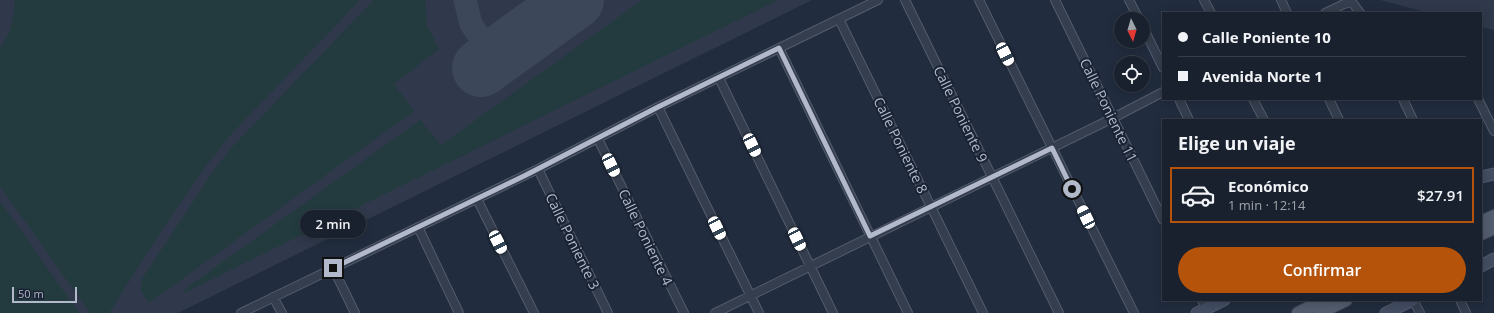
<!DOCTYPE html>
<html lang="es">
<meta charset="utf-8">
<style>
body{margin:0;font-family:"Open Sans",sans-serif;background:#262e3a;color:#f1f3f6;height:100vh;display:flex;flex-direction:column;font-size:15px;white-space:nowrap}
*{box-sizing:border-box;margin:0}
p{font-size:13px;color:#9fa3aa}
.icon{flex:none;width:22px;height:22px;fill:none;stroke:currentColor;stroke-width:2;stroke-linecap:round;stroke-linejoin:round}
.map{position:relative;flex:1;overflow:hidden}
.details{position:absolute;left:1162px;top:119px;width:320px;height:182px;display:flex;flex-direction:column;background:#19212e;border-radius:0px;box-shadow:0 2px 10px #0003,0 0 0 1px #373e4a}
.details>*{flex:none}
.banner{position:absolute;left:1162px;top:12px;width:320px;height:88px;border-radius:0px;box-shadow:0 2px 10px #0003,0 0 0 1px #373e4a;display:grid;align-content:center;height:88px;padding:0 16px;background:#19212e}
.needle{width:26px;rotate:175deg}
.controls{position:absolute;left:1114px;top:12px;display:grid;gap:8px}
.controls a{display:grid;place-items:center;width:36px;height:36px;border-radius:50%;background:#19212e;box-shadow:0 2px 10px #0003,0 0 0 1px #373e4a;font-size:20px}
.scale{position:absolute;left:12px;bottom:10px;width:65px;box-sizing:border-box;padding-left:4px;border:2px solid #b1b9ca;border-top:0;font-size:11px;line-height:14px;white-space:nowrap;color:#b1b9ca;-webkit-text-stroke:3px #1a2333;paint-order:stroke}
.end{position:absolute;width:18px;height:18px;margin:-9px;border:5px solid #b1b9ca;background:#111;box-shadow:0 0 0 2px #111}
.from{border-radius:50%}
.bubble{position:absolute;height:28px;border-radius:14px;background:#19212e;box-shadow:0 2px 10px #0003,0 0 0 1px #373e4a;font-size:13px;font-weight:600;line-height:28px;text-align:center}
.car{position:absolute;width:12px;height:24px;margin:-12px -6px;border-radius:5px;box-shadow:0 0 3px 1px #0007;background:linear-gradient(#fff 24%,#345 0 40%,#fff 0 76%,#345 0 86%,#fff 0)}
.banner b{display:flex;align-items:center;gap:14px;height:38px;font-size:15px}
.banner b+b{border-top:1px solid #373e4a}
.banner i{width:10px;height:10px;background:#f1f3f6}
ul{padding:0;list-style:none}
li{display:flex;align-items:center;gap:12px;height:56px;margin:0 8px 6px;padding:0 8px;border:2px solid transparent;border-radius:0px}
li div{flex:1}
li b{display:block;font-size:15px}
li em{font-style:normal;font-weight:600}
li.selected{border-color:#b45309}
li>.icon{width:36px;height:36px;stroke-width:1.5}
h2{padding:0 16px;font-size:18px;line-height:48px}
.action{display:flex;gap:8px;margin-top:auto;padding:8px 16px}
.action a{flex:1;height:46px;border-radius:24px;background:#b45309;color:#fff;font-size:16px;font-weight:600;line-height:46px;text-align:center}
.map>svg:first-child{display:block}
.airport{fill:#2f394b}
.green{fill:#233b3f}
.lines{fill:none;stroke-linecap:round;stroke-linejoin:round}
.taxiway{stroke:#3c475a;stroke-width:23}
.runway{stroke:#3c475a;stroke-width:58}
.street-casing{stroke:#535c6c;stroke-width:10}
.secondary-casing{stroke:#535c6c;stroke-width:13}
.primary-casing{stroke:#3e4757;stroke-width:14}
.street{stroke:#353e4e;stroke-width:8}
.secondary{stroke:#434d62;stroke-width:11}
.primary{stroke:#535d6f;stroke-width:12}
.route{stroke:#b1b9ca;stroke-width:5}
.labels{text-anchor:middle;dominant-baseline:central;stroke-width:4;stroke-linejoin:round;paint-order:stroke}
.street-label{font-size:14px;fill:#b1b9ca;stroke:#1a2333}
</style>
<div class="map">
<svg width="1494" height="313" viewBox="0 0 1494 313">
<rect width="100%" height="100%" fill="#212c3e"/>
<path class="airport" d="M0,0H812L178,313H0Z
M1380,0H1494V30L1481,27V13H1429Z"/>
<path class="green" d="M15,0H360L232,133L209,162L169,219L109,313H90L0,186V48C11,34 14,18 15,0Z
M374,0H425L427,25L439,49L394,84L414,111L149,303L141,291L142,279L215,169L233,146Z
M642,0H778L184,293L185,289L420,120L441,145Z
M0,201L79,313H0Z"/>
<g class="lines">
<path class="taxiway" d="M465,0L471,24L494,59"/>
<path class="runway" d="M481,68L575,0"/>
<defs>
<path id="street" d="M905,0L1059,313
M979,0L1134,313
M1055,0L1163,220
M1129,0L1139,19
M1204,0L1211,13
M1281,0L1287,13
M1325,13L1344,4L1352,2L1360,13
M839,19L983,313
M1143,27L1163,68
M779,48L908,313
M719,78L833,313
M1179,99L1189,120
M1253,99L1264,120
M1329,99L1339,120
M1403,99L1413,120
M1478,99L1494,131
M658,107L759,313
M598,139L684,313
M538,169L608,313
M477,199L534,313
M418,227L459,313
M333,268L355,313
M273,297L282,313
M1202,300L1206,308
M1413,300L1420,313
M1460,300L1466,313
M241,313L538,169L658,107L878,0
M715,313L1113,118L1163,92"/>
<path id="secondary" d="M1481,177L1494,174
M1481,266L1494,259
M1197,313L1224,300
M1386,313L1413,300"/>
<path id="primary" d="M1481,222L1494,216
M1481,234L1494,228
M1298,313L1324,300
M1319,313L1346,300"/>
</defs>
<use href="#street" class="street-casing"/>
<use href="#secondary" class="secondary-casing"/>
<use href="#primary" class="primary-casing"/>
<use href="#street" class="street"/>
<use href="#secondary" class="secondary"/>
<use href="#primary" class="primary"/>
</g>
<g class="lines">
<path class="route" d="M333,268L526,175L658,107L779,48L870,236L1052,148L1072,189"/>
</g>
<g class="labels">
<g class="street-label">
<text transform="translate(1109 110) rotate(64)">Calle Poniente 11</text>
<text transform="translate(961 114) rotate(64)">Calle Poniente 9</text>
<text transform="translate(901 145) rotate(64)">Calle Poniente 8</text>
<text transform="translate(646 237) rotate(64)">Calle Poniente 4</text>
<text transform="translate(573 241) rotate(64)">Calle Poniente 3</text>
</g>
</g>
</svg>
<div class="controls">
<a><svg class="needle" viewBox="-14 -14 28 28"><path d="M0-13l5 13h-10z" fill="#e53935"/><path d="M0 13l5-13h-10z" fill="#9fa3aa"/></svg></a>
<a><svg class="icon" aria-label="locate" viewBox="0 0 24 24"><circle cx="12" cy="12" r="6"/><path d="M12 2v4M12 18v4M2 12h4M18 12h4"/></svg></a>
</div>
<div class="scale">50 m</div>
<i class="end from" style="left:1072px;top:189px"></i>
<i class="end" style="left:333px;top:268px"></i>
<div class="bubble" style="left:300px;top:210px;width:66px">2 min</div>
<i class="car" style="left:1005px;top:54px;rotate:153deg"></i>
<i class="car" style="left:752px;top:145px;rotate:154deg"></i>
<i class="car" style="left:611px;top:165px;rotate:154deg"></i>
<i class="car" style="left:1086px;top:217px;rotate:334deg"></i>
<i class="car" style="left:717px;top:228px;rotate:154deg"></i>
<i class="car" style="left:797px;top:239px;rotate:154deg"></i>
<i class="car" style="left:498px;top:242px;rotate:153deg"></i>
<div class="banner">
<b><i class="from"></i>Calle Poniente 10</b>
<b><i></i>Avenida Norte 1</b>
</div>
<section class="details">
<h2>Elige un viaje</h2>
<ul>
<li class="selected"><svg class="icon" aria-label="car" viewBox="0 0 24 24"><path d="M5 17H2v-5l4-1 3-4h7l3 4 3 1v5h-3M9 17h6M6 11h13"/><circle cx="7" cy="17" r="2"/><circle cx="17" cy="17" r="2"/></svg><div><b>Económico</b><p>1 min · 12:14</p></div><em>$27.91</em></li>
</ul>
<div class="action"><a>Confirmar</a></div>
</section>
</div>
